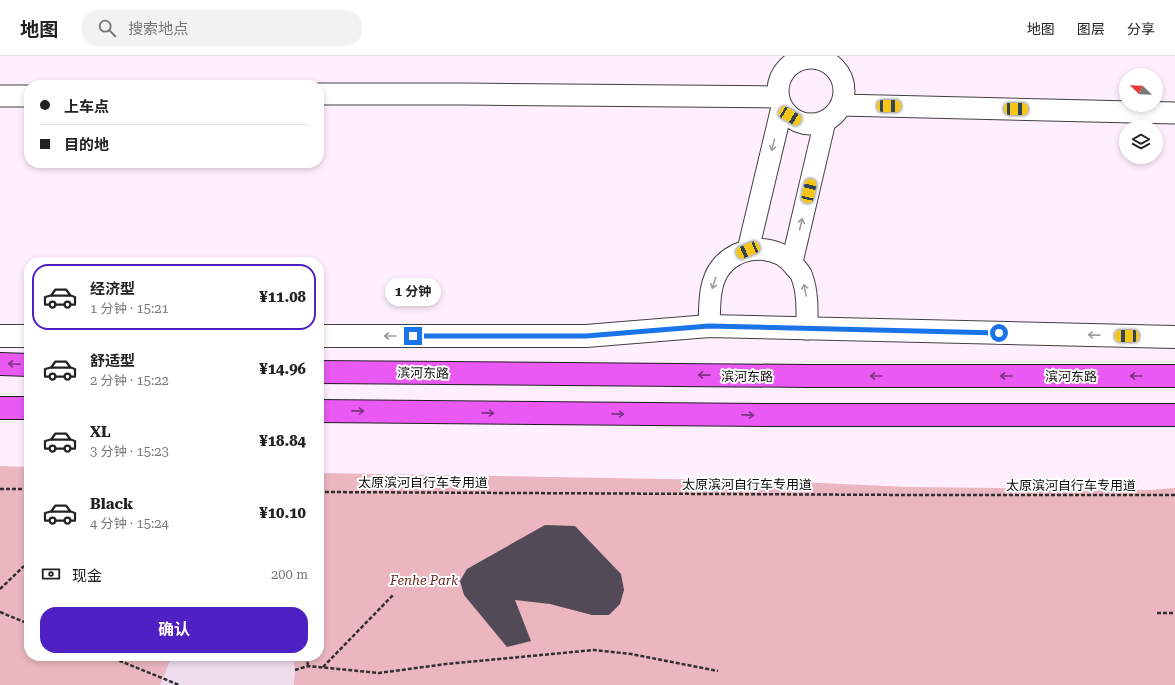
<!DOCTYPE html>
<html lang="zh">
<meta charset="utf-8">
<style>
body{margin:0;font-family:"Roboto Serif","Noto Sans SC",serif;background:#f2f2f2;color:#222;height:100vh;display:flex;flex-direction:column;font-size:15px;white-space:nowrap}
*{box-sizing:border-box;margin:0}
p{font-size:13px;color:#767676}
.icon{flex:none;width:22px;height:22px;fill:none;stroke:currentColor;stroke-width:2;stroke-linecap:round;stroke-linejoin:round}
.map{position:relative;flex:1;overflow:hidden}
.sheet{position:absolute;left:24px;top:201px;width:300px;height:404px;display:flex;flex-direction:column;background:#fff;border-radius:16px;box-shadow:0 2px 6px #0003}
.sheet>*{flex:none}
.guide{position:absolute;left:24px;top:24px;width:300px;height:88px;border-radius:16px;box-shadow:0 2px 6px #0003;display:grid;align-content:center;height:88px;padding:0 16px;background:#fff}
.needle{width:26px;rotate:293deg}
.buttons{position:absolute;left:1119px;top:12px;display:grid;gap:8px}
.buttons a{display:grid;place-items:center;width:44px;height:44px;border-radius:50%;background:#fff;box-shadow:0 2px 6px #0003;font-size:20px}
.end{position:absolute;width:18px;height:18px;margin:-9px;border:5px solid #1a73e8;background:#fff;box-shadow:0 0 0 2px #fff}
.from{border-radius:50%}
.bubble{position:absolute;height:28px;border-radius:14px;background:#fff;box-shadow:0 2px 6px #0003;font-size:13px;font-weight:700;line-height:28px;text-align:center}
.car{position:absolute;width:12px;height:24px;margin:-12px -6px;border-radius:5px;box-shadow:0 0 3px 1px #0007;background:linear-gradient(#f5c518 24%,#345 0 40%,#f5c518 0 76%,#345 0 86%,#f5c518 0)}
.guide b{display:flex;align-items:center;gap:14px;height:38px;font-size:15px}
.guide b+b{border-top:1px solid #e0e0e0}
.guide i{width:10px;height:10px;background:#222}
ul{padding:7px 0 0;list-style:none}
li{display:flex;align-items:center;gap:12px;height:66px;margin:0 8px 6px;padding:0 8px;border:2px solid transparent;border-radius:16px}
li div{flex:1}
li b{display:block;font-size:15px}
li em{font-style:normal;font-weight:700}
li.current{border-color:#4f20c3}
li>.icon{width:36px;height:36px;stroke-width:1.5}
.pay{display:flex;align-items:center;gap:10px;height:44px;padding:0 16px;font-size:15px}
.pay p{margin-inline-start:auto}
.cta{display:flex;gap:8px;margin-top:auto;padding:8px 16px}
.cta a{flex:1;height:46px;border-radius:16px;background:#4f20c3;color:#fff;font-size:16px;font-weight:700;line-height:46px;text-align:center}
header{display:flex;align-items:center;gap:24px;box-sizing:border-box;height:56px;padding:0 20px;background:#fff;border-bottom:1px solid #e0e0e0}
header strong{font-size:19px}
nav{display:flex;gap:22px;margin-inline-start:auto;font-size:14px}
.search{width:280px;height:36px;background:#f2f2f2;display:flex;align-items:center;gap:10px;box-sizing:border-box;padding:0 14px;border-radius:16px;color:#767676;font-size:15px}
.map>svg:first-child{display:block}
.green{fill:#ebb6c0}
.plaza{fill:#efddee}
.building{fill:#534a57}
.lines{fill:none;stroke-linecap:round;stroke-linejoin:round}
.minor-casing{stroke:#414141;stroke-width:23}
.tertiary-casing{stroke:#414141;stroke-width:24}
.trunk-casing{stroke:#1f1f1f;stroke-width:24}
.path{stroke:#303030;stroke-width:2.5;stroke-dasharray:4 2;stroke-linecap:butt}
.minor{stroke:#fff;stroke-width:21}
.tertiary{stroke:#fff;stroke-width:22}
.trunk{stroke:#ea59f4;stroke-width:22}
.oneway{stroke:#9f9f9f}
.oneway2{stroke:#7c3481}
.route{stroke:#1a73e8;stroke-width:5}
.labels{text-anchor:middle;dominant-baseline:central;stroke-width:4;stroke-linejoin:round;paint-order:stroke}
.street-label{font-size:13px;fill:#0e0e0e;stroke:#fff}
.park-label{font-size:13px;font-style:italic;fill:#68251b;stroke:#fff}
</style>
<header>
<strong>地图</strong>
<div class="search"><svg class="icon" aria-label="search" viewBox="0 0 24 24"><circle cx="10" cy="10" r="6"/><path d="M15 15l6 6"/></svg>搜索地点</div>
<nav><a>地图</a><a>图层</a><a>分享</a></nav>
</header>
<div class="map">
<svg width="1175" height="629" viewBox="0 0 1175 629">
<rect width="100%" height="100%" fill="#ffeefd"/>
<path class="green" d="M0,410L29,411V600H319V417L775,425L908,431L1149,434L1175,432V629H0Z"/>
<path class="plaza" d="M172,600H268L293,601L295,614L294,628V629H160Z"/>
<path class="building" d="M545,469L575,470L621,518L624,534L620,548L609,559H592L550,548L515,544L531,585L507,591L464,539L460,525L467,513Z"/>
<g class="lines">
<defs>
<path id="minor" d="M778 35a33 33 0 1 1 66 0a33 33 0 1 1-66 0Z
M319,38H463L778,41
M0,40H29
M841,49L1175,57
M748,194L782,51
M792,206L825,65
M709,270C710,251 708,227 721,211C739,189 777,186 795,211C798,214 801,217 802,221C808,237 807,255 807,273"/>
<path id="tertiary" d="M0,280H29
M319,280H586L709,270L1175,281"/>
<path id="trunk" d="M0,308L29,309
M319,316L808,320H1175
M0,352H29
M319,355L764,359H1175"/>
</defs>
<use href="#minor" class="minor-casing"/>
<use href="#tertiary" class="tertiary-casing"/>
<use href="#trunk" class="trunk-casing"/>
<path class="path" d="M0,433H29
M319,436L912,439H1175
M0,533L23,511L29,508
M0,556L29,568
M1157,557H1175
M108,600L179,629
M306,600L308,609
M323,611L394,538
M295,614L308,610L379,617L446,608L594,594L631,598L718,615"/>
<use href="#minor" class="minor"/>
<use href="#tertiary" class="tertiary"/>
<use href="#trunk" class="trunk"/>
</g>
<defs><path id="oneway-shaft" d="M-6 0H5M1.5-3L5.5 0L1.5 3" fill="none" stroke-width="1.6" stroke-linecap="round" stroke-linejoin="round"/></defs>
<g class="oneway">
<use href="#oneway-shaft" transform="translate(773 89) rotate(104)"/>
<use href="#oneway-shaft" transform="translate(801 168) rotate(-77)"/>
<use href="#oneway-shaft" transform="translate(714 227) rotate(107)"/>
<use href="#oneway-shaft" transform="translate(805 234) rotate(-101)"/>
<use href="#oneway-shaft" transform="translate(1094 279) rotate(-179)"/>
<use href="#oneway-shaft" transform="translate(390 280) rotate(-180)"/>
</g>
<g class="oneway2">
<use href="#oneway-shaft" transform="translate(14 308) rotate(-177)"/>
<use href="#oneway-shaft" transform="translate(704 319) rotate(-179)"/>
<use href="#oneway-shaft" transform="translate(876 320) rotate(-180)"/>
<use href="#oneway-shaft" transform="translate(1006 320) rotate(-180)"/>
<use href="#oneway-shaft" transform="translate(1136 320) rotate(-180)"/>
<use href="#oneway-shaft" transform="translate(358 355) rotate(1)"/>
<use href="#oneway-shaft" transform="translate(488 357) rotate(1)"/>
<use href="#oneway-shaft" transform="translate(618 358) rotate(1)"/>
<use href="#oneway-shaft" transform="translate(748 359) rotate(1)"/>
</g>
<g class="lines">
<path class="route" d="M413,280H586L709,270L999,277"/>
</g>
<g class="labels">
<g class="street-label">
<text transform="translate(423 317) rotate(1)">滨河东路</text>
<text x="747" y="320">滨河东路</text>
<text x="1071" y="320">滨河东路</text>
<text x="423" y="426">太原滨河自行车专用道</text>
<text x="747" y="428">太原滨河自行车专用道</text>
<text x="1071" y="429">太原滨河自行车专用道</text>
</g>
<g class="park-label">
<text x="424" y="524">Fenhe Park</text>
</g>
</g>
</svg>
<div class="buttons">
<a><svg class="needle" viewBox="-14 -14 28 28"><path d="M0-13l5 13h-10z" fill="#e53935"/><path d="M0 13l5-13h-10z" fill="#767676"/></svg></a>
<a><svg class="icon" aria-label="layers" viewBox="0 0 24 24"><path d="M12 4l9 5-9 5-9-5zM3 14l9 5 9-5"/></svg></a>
</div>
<i class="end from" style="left:999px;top:277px"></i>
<i class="end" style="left:413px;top:280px"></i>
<div class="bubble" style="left:385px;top:222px;width:56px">1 分钟</div>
<i class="car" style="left:889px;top:50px;rotate:91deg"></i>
<i class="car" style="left:1016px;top:53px;rotate:91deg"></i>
<i class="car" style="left:790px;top:60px;rotate:121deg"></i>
<i class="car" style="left:809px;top:135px;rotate:13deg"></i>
<i class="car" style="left:748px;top:194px;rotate:247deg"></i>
<i class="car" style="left:1127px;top:280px;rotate:271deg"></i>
<div class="guide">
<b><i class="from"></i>上车点</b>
<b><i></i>目的地</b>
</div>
<section class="sheet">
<ul>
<li class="current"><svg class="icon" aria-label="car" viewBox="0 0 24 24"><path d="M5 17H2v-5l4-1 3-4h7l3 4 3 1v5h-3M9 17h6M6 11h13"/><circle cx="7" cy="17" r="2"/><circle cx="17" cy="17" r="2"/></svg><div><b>经济型</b><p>1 分钟 · 15:21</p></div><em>¥11.08</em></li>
<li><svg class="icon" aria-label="car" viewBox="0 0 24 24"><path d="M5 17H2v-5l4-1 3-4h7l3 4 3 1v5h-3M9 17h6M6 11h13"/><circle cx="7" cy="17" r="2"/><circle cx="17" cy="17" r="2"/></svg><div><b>舒适型</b><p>2 分钟 · 15:22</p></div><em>¥14.96</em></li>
<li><svg class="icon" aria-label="car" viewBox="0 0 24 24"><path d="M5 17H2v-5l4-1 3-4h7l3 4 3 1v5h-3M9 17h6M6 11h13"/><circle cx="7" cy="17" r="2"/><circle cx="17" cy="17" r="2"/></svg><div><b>XL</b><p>3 分钟 · 15:23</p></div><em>¥18.84</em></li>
<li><svg class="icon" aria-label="car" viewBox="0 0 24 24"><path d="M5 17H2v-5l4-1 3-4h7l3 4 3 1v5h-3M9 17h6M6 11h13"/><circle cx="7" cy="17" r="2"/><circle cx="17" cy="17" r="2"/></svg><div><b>Black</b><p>4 分钟 · 15:24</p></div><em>¥10.10</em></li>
</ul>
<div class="pay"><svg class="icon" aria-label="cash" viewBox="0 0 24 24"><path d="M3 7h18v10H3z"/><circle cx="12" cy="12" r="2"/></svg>现金<p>200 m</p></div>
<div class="cta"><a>确认</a></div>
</section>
</div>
